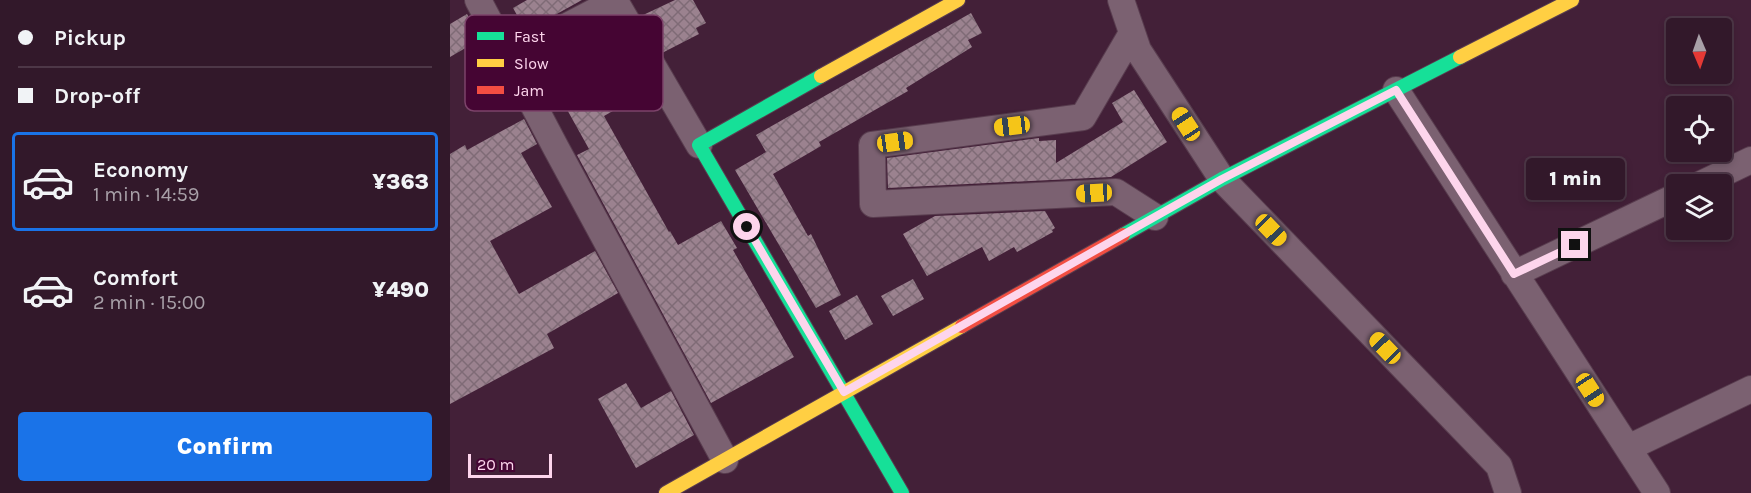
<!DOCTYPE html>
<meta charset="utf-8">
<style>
body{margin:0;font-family:Karla,sans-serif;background:#3d2536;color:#f1f3f6;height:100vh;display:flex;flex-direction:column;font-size:22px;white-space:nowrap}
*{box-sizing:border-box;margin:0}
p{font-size:20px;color:#a8a0a8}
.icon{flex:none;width:33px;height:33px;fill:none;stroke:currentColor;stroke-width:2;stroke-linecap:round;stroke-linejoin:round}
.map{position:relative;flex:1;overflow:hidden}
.drawer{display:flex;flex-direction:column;background:#32182a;width:450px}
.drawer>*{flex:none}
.top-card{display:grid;align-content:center;height:132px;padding:0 18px;background:#32182a}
.needle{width:39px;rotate:178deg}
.buttons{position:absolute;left:1216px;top:18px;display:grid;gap:12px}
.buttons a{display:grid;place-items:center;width:66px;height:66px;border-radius:6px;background:#32182a;box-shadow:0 3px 9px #0003,0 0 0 2px #4d3747;font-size:30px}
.scale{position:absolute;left:18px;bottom:15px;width:84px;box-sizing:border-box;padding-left:6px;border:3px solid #fdd5ec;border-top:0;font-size:16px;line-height:21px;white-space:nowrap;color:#fdd5ec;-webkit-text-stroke:4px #450533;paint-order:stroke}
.end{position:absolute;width:27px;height:27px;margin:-14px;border:8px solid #fdd5ec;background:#111;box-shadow:0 0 0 3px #111}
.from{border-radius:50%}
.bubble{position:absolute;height:42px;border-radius:6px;background:#32182a;box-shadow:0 3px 9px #0003,0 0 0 2px #4d3747;font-size:20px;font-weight:800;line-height:42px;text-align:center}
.car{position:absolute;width:18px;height:36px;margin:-18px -9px;border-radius:8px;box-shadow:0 0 4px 2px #0007;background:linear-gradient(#f5c518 24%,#345 0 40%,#f5c518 0 76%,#345 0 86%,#f5c518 0)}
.top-card b{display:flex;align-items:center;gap:21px;height:57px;font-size:22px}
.top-card b+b{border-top:2px solid #4d3747}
.top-card i{width:15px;height:15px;background:#f1f3f6}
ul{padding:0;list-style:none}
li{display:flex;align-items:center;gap:18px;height:99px;margin:0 12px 9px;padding:0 6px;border:3px solid transparent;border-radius:6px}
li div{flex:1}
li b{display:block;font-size:22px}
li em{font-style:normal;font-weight:800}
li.current{border-color:#1a73e8}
li>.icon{width:54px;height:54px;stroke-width:1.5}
.cta{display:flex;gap:12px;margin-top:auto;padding:12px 18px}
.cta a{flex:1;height:69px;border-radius:6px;background:#1a73e8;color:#fff;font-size:24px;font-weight:800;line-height:69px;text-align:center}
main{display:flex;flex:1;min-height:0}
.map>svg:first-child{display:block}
.building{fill:url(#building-cross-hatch)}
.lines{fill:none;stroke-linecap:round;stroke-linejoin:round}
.street-casing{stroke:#593d4f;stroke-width:28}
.fast-casing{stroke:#593d4f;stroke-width:16}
.slow-casing{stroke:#593d4f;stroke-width:16}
.jam-casing{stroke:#593d4f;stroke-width:16}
.street{stroke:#7b6171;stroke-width:26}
.fast{stroke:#16e098;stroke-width:14}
.slow{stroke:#ffcf43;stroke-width:14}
.jam{stroke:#f24e42;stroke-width:14}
.route{stroke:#fdd5ec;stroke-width:8}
.key{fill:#450533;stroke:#7c436a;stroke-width:1.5}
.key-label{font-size:16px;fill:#fdd5ec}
</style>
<main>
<section class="drawer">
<div class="top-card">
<b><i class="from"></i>Pickup</b>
<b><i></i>Drop-off</b>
</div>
<ul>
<li class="current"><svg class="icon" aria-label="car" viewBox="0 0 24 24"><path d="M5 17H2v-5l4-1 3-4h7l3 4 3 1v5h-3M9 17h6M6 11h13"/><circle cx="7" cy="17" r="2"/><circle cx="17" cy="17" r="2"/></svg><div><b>Economy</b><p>1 min · 14:59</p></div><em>¥363</em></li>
<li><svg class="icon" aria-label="car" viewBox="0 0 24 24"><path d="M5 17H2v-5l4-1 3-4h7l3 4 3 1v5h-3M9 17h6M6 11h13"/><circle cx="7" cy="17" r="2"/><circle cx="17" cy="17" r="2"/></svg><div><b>Comfort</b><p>2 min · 15:00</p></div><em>¥490</em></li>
</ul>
<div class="cta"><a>Confirm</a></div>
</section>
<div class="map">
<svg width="1301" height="493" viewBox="0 0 1301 493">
<defs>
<pattern id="building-cross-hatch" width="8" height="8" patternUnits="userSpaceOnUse" patternTransform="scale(1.5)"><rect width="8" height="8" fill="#9b828f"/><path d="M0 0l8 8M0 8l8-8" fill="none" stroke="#7f6b76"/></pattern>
</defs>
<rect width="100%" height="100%" fill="#432038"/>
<path class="building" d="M77,0H132L76,31L63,8Z
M225,0H243L256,23L246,28L249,34L212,53L191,16Z
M521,13L532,33L518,40L522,47L456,88L458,91L369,142L371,146L323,174L358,236L361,234L391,295L366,308L285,170L316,152L306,135Z
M17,14L31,39L0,57V24Z
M165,30L200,90L154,116L219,232L220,231L228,245L271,221L287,248L283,250L344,357L261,403L127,155L139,149L110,97L153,73L138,45Z
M684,90L717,142L661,177L438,188L437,158L589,138V141L606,140V163L673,122L662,103Z
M74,119L87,144L71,153L102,207L40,241L69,294L145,251L168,293L97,334L104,348L0,404V154L15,145L17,150Z
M595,211L605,228L602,230L603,232L567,252L564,247L539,261L532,247L477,276L453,234L485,216Z
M463,279L474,299L443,316L431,296Z
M407,295L423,324L395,340L379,311Z
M176,383L191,408L221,391L244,435L186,468L148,399Z"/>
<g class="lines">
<defs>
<path id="street" d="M28,0L106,148L275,460
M671,0L688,50L772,179L1049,466L1058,493
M682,33L633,117L422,145L423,204L666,192L705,217
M58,57L165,1L249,145
M946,90L1207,493
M1251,184L1301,160
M1064,274L1227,196
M1178,448L1301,389"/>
<path id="fast" d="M371,76L249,145L452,493
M673,235L772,179L1010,57"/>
<path id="slow" d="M1010,57L1122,0
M371,76L508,0
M216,493L512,326"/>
<path id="jam" d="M512,326L673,235"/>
</defs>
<use href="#street" class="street-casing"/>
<use href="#fast" class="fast-casing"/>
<use href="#slow" class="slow-casing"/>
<use href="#jam" class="jam-casing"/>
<use href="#street" class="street"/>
<use href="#fast" class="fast"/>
<use href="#slow" class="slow"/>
<use href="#jam" class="jam"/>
</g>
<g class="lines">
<path class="route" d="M297,227L394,392L772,179L946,90L1064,274L1125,245"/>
</g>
<rect x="15" y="15" width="198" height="96" rx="9" class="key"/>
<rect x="27" y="32" width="27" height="8" fill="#16e098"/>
<rect x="27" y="59" width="27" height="8" fill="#ffcf43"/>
<rect x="27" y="86" width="27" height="8" fill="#f24e42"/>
<g class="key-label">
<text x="64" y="42">Fast</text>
<text x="64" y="69">Slow</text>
<text x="64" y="96">Jam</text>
</g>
</svg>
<div class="buttons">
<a><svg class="needle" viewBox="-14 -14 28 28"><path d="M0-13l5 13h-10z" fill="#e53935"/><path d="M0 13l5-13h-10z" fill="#a8a0a8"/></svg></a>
<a><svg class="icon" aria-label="locate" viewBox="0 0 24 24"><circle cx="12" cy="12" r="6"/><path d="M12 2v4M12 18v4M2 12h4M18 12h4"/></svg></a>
<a><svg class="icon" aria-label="layers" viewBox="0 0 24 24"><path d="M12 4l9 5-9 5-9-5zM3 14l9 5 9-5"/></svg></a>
</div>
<div class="scale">20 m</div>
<i class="end from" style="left:297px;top:227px"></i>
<i class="end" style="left:1125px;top:245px"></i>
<div class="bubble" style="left:1076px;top:158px;width:99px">1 min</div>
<i class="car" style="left:736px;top:124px;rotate:327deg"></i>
<i class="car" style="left:562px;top:126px;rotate:263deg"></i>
<i class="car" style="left:445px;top:142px;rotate:82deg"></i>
<i class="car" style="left:644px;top:193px;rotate:267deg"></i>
<i class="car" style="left:821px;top:230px;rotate:136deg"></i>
<i class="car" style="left:935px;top:348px;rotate:316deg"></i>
<i class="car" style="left:1140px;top:390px;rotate:147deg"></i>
</div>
</main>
